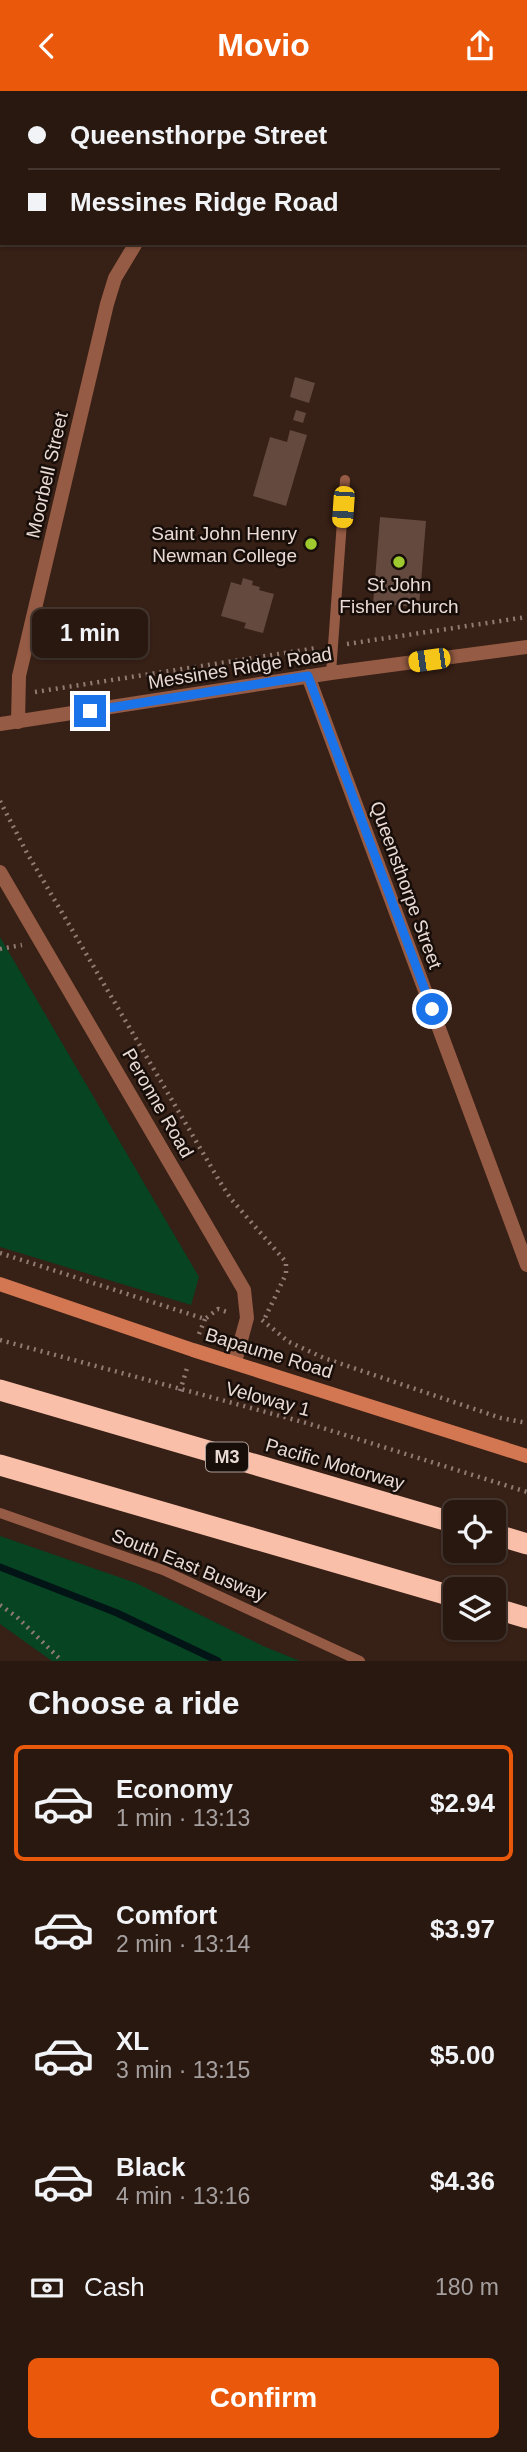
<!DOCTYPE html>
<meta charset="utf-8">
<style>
body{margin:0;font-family:Arial,sans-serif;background:#35251e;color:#f1f3f6;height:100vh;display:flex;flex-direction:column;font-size:26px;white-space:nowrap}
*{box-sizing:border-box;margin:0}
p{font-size:23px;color:#a5a09f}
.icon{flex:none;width:38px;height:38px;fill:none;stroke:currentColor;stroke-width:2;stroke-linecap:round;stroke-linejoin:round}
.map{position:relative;height:1570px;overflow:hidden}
.drawer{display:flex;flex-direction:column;background:#291810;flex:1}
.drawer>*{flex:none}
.banner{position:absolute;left:0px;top:0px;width:528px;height:154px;box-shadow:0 2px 5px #0004,0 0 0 2px #453730;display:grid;align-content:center;height:154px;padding:0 28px;background:#291810}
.controls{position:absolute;left:443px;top:1409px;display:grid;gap:14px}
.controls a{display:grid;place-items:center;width:63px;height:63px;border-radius:10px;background:#291810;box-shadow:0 2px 5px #0004,0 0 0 2px #453730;font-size:35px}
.end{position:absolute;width:32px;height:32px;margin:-16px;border:9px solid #1a73e8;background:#fff;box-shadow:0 0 0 4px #fff}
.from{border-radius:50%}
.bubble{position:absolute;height:49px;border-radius:10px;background:#291810;box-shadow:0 2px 5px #0004,0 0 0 2px #453730;font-size:23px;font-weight:700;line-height:49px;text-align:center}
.car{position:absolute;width:21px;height:42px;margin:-21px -10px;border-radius:9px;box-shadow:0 0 5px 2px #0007;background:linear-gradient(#f5c518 24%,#345 0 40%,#f5c518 0 76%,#345 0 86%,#f5c518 0)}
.banner b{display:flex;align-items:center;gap:24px;height:66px;font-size:26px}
.banner b+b{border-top:2px solid #453730}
.banner i{width:18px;height:18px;background:#f1f3f6}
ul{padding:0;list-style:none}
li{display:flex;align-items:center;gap:21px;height:116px;margin:0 14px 10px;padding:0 14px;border:4px solid transparent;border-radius:10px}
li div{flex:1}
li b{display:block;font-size:26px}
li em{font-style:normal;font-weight:700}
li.selected{border-color:#ea580c}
li>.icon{width:63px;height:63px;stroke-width:1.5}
h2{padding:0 28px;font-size:32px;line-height:84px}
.pay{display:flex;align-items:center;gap:18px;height:77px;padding:0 28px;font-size:26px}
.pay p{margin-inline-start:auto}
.action{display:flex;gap:14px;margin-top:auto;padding:14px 28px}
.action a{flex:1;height:80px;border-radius:10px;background:#ea580c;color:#fff;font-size:28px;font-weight:700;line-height:80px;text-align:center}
header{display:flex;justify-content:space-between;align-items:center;height:91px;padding:0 28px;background:#ea580c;color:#fff;font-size:32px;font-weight:700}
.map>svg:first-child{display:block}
.green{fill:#064422}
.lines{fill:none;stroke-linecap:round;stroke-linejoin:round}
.stream{stroke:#031417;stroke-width:7}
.building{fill:#63493e}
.path{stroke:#8f7b73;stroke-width:4.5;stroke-dasharray:2 5;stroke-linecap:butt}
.service{stroke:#955b44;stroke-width:10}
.minor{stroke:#955b44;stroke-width:14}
.tertiary{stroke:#955b44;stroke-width:14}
.secondary{stroke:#d37752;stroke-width:14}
.motorway{stroke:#f9bfa8;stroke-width:21}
.route{stroke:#1a73e8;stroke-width:9}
.poi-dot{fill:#9eca2f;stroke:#170d09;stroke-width:2.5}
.labels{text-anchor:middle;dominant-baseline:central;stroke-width:5;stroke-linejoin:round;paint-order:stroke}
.shield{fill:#170d09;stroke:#ab9c97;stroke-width:2}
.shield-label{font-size:18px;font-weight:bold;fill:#eadad4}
.street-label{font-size:19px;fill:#eadad4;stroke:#170d09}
.poi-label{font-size:19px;fill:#eadad4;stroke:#170d09;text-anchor:end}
</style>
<header><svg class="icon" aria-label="back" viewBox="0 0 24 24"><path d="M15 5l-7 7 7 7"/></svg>Movio<svg class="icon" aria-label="share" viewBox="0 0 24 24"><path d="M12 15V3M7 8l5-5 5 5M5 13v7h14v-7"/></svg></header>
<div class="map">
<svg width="527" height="1570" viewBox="0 0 527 1570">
<rect width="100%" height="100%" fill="#372016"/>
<path class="green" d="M0,846L199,1186L191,1214L0,1156Z
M0,1445L136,1492L263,1555L300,1570H52L0,1533Z"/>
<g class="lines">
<path class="stream" d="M0,1476L117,1522L218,1570"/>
</g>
<path class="building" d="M295,286L315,292L309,312L290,306Z
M296,319L306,322L303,332L293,329Z
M290,339L307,344L286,415L253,405L270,346L287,351Z
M380,426L426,430L419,516L373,513Z
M243,487L253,490L252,494L260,496L259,499L274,503L263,542L244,537L246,532L221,525L231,491L241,494Z"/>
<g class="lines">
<path class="path" d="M347,553L527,526
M35,601L317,557
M0,710L27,762L220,1091L231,1108L286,1171V1183L264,1229
M0,858L22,854
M0,1162L205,1228L218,1218L230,1222
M262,1229L289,1251L324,1267L501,1327L527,1332
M199,1243L205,1228
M0,1249L310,1333L527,1401
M180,1300L188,1274
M0,1514L17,1526L62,1570"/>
<path class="service" d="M331,582L345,389
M0,1422L163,1479L360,1570"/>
<path class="minor" d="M372,2L373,0
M308,585L527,1174
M18,631L19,585L107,213L115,187L136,152
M0,781L244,1199L247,1227L235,1271"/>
<path class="tertiary" d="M0,633L331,582L527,556"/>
<path class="secondary" d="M0,1193L193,1259L527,1365"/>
<path class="motorway" d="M0,1299L455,1432
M0,1374L455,1506
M494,1443L527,1453
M494,1517L527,1527"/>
</g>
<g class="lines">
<path class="route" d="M90,620L308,585L432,918"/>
</g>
<g class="poi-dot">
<circle cx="311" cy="453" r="7"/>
<circle cx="399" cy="471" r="7"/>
</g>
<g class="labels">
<rect class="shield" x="206" y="1351.5" width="42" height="29" rx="5"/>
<g class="shield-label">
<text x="227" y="1366">M3</text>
</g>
<g class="street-label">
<text transform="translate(47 384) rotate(-77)">Moorbell Street</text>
<text transform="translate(240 577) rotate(-9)">Messines Ridge Road</text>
<text transform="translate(406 794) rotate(70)">Queensthorpe Street</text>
<text transform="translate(158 1012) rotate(60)">Peronne Road</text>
<text transform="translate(269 1262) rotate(17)">Bapaume Road</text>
<text transform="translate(268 1308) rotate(15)">Veloway 1</text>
<text transform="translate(335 1373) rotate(16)">Pacific Motorway</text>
<text transform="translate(189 1474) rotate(22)">South East Busway</text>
</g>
<g class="poi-label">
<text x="297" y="442">Saint John Henry<tspan x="297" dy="22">Newman College</tspan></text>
<text x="399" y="493" text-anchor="middle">St John<tspan x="399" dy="22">Fisher Church</tspan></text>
</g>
</g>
</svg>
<div class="controls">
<a><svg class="icon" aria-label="locate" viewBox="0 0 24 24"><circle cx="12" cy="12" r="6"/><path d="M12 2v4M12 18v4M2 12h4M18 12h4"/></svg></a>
<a><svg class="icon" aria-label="layers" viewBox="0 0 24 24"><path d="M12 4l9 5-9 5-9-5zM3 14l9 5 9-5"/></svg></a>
</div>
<i class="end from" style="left:432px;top:918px"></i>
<i class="end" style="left:90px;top:620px"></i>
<div class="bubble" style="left:32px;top:518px;width:116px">1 min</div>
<i class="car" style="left:343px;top:416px;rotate:184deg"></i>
<i class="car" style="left:429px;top:569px;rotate:262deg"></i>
<div class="banner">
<b><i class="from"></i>Queensthorpe Street</b>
<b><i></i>Messines Ridge Road</b>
</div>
</div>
<section class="drawer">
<h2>Choose a ride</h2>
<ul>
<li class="selected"><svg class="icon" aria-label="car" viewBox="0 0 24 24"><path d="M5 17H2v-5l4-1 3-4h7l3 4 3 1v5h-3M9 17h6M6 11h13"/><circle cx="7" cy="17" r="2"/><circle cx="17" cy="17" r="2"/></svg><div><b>Economy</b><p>1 min · 13:13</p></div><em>$2.94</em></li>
<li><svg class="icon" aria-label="car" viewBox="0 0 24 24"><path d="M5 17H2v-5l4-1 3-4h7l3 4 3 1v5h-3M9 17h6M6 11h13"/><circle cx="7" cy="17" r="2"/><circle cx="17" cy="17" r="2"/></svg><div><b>Comfort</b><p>2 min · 13:14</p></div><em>$3.97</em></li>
<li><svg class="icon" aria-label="car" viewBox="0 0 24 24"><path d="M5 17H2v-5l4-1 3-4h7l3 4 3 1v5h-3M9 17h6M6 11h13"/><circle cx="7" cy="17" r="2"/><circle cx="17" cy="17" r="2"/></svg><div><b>XL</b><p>3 min · 13:15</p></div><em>$5.00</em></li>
<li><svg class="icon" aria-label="car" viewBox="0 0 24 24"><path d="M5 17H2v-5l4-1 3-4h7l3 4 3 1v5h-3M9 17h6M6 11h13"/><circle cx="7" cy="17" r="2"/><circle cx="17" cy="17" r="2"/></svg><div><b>Black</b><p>4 min · 13:16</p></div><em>$4.36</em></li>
</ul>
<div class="pay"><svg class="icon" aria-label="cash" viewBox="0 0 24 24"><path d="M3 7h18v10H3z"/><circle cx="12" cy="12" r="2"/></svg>Cash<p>180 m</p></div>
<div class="action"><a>Confirm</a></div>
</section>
